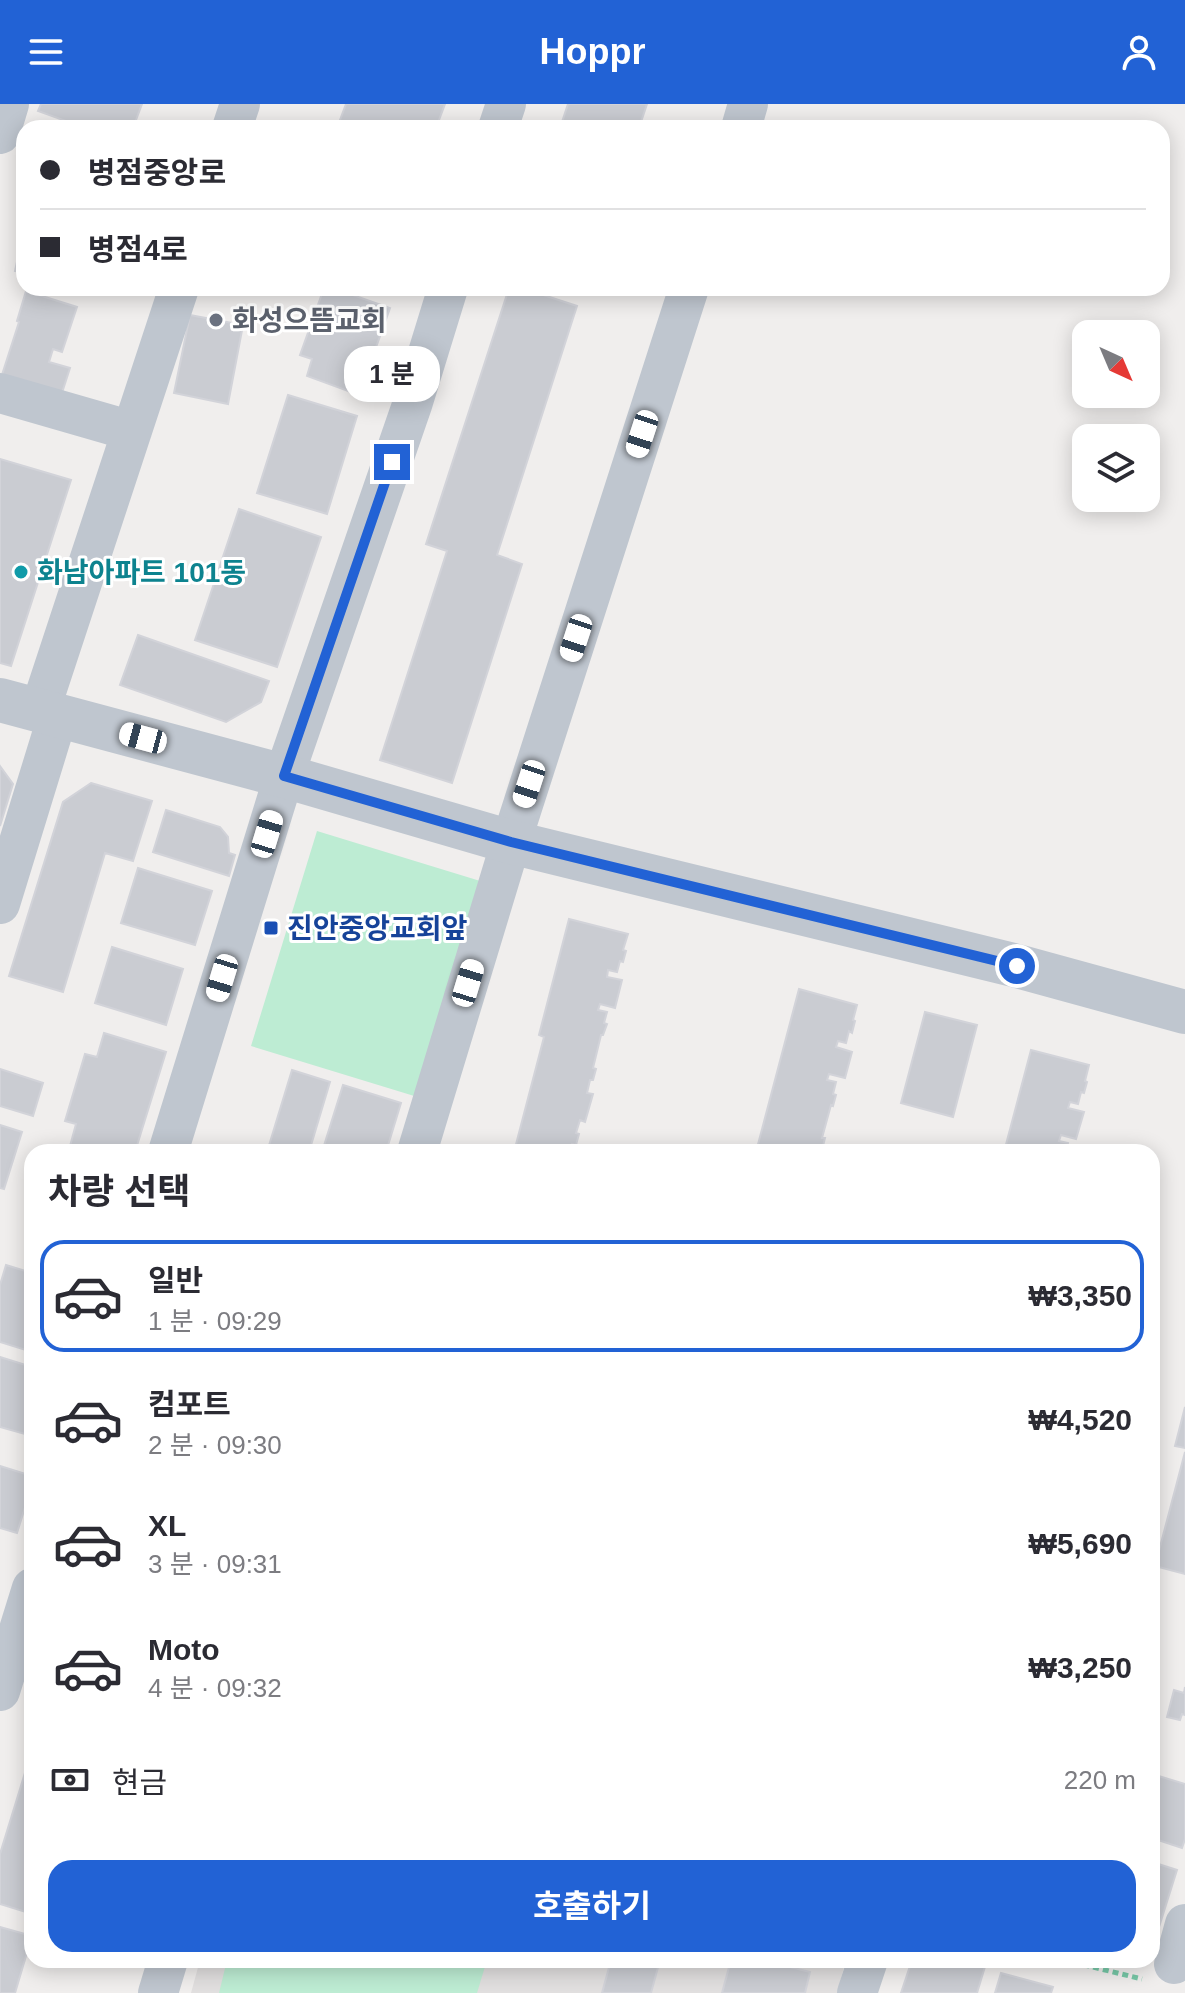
<!DOCTYPE html>
<html lang="ko">
<meta charset="utf-8">
<style>
body{margin:0;font-family:Helvetica,"Noto Sans KR",sans-serif;background:#f2f2f3;color:#2b2b33;height:100vh;display:flex;flex-direction:column;font-size:30px;white-space:nowrap}
*{box-sizing:border-box;margin:0}
p{font-size:26px;color:#7c7c81}
.icon{flex:none;width:44px;height:44px;fill:none;stroke:currentColor;stroke-width:2;stroke-linecap:round;stroke-linejoin:round}
.map{position:relative;flex:1;overflow:hidden}
.drawer{position:absolute;left:24px;top:1040px;width:1136px;height:824px;display:flex;flex-direction:column;background:#fff;border-radius:24px;box-shadow:0 4px 20px #0003}
.drawer>*{flex:none}
.hud{position:absolute;left:16px;top:16px;width:1154px;height:176px;border-radius:24px;box-shadow:0 4px 20px #0003;display:grid;align-content:center;height:176px;padding:0 24px;background:#fff}
.needle{width:52px;rotate:136deg}
.buttons{position:absolute;left:1072px;top:216px;display:grid;gap:16px}
.buttons a{display:grid;place-items:center;width:88px;height:88px;border-radius:16px;background:#fff;box-shadow:0 4px 20px #0003;font-size:40px}
.end{position:absolute;width:36px;height:36px;margin:-18px;border:10px solid #2262d5;background:#fff;box-shadow:0 0 0 4px #fff}
.from{border-radius:50%}
.bubble{position:absolute;height:56px;border-radius:24px;background:#fff;box-shadow:0 4px 20px #0003;font-size:26px;font-weight:700;line-height:56px;text-align:center}
.car{position:absolute;width:24px;height:48px;margin:-24px -12px;border-radius:10px;box-shadow:0 0 6px 2px #0007;background:linear-gradient(#fff 24%,#345 0 40%,#fff 0 76%,#345 0 86%,#fff 0)}
.hud b{display:flex;align-items:center;gap:28px;height:76px;font-size:30px}
.hud b+b{border-top:2px solid #e1e1e2}
.hud i{width:20px;height:20px;background:#2b2b33}
ul{padding:0;list-style:none}
li{display:flex;align-items:center;gap:24px;height:112px;margin:0 16px 12px;padding:0 8px;border:4px solid transparent;border-radius:24px}
li div{flex:1}
li b{display:block;font-size:30px}
li em{font-style:normal;font-weight:700}
li.current{border-color:#2262d5}
li>.icon{width:72px;height:72px;stroke-width:1.5}
h2{padding:0 24px;font-size:36px;line-height:96px}
.pay{display:flex;align-items:center;gap:20px;height:88px;padding:0 24px;font-size:30px}
.pay p{margin-inline-start:auto}
.primary-button{display:flex;gap:16px;margin-top:auto;padding:16px 24px}
.primary-button a{flex:1;height:92px;border-radius:24px;background:#2262d5;color:#fff;font-size:32px;font-weight:700;line-height:92px;text-align:center}
header{display:flex;justify-content:space-between;align-items:center;height:104px;padding:0 24px;background:#2262d5;color:#fff;font-size:36px;font-weight:700}
.map>svg:first-child{display:block}
.education{fill:#e1dfdf}
.park{fill:#bdecd3}
.building{fill:#caccd2;stroke:#d2d3d9;stroke-width:2}
.lines{fill:none;stroke-linecap:round;stroke-linejoin:round}
.path{stroke:#77c8a7;stroke-width:5;stroke-dasharray:6 4;stroke-linecap:butt}
.minor{stroke:#bfc6cf;stroke-width:40}
.tertiary{stroke:#bfc6cf;stroke-width:44}
.route{stroke:#2262d5;stroke-width:10}
.worship-dot{fill:#6b7280;stroke:#fff;stroke-width:3}
.culture-dot{fill:#0f9aa8;stroke:#fff;stroke-width:3}
.transit-dot{fill:#1a4fb4;stroke:#fff;stroke-width:3}
.labels{text-anchor:middle;dominant-baseline:central;stroke-width:6;stroke-linejoin:round;paint-order:stroke}
.worship-label{font-size:28px;font-weight:bold;fill:#5b616d;stroke:#fff;text-anchor:start}
.culture-label{font-size:28px;font-weight:bold;fill:#0d838f;stroke:#fff;text-anchor:start}
.transit-label{font-size:28px;font-weight:bold;fill:#164399;stroke:#fff;text-anchor:start}
</style>
<header><svg class="icon" aria-label="menu" viewBox="0 0 24 24"><path d="M4 6h16M4 12h16M4 18h16"/></svg>Hoppr<svg class="icon" aria-label="person" viewBox="0 0 24 24"><circle cx="12" cy="8" r="4"/><path d="M4 21q1-7 8-7t8 7"/></svg></header>
<div class="map">
<svg width="1185" height="1889" viewBox="0 0 1185 1889">
<rect width="100%" height="100%" fill="#f0eeed"/>
<path class="education" d="M200,1856H846L837,1889H191Z"/>
<path class="park" d="M317,727L490,780L424,995L251,942Z
M227,1856H487L477,1889H219Z"/>
<path class="building" d="M41,0H142L133,24H85L38,7Z
M346,0H445L436,24H337Z
M568,0H647L639,24H560Z
M24,125V169L15,167Z
M96,184H122L121,189Z
M324,184H333L390,204L359,291L307,272L312,255L300,251Z
M509,184H522L577,202L497,451L522,460L452,679L380,656L447,447L426,440Z
M26,187L77,203L62,248L53,245L49,258L70,264L60,295L0,277L19,218L17,217Z
M190,211L243,221L228,300L174,289Z
M288,291L357,312L327,410L257,389Z
M0,355L71,376L11,562L0,559Z
M239,405L321,433L277,563L195,536Z
M138,531L269,577L261,598L226,618L120,581Z
M0,662L13,680L0,722Z
M91,679L152,697L133,757L105,749L63,888L9,872L63,698Z
M166,706L220,723L228,733L229,749L235,751L229,772L153,748Z
M138,764L212,787L195,841L121,819Z
M569,815L628,830L623,846L626,847L623,858L620,857L617,868L608,866L607,873L622,876L615,904L600,900L598,906L607,908L604,919L607,920L603,931H601L593,964L596,965L593,976H590L587,989L593,990L585,1018L580,1016L576,1029L579,1030L576,1041L572,1040L570,1048H514L544,933L539,931Z
M112,843L183,865L166,921L95,899Z
M799,885L857,901L853,916L855,917L852,929L849,927L846,939L838,937L836,943L852,948L845,974L829,970L827,976L836,978L833,990L836,991L833,1002L831,1001L822,1034H825L822,1046L818,1045V1048H756Z
M925,908L977,921L953,1013L901,999Z
M104,929L166,948L135,1048H89L70,1042L76,1020L65,1017L85,950L97,953Z
M1031,946L1089,961L1085,977L1087,978L1084,989L1081,988L1078,1000L1070,998L1068,1004L1084,1008L1076,1035L1061,1031L1059,1037L1068,1039L1066,1048H1004Z
M0,965L43,979L33,1012L0,1002Z
M292,966L330,978L309,1048H267Z
M343,981L401,999L386,1048H322Z
M0,1021L22,1028L4,1085L0,1084Z
M6,1161L32,1169V1248L0,1238V1181Z
M0,1253L32,1263V1332L0,1323Z
M1185,1303V1344L1175,1342Z
M1185,1348V1470L1155,1462Z
M0,1362L32,1372V1381L17,1429L0,1424Z
M1185,1583V1611L1182,1610L1180,1616L1167,1613L1174,1586L1184,1589Z
M32,1646V1810L0,1800V1750Z
M1152,1670L1185,1680V1735L1182,1744L1152,1734Z
M1152,1758L1177,1766L1159,1823L1152,1827Z
M0,1823L32,1832L15,1889H0Z
M611,1856L625,1858L626,1856H660L651,1889H602Z
M731,1856H787L786,1862L810,1868L805,1889H722Z
M912,1856H987L977,1889H901Z
M1001,1869L1053,1883L1051,1889H995Z"/>
<g class="lines">
<path class="path" d="M1064,1856L1142,1875"/>
<path class="minor" d="M232,24L240,0
M498,24L506,0
M741,24L748,0
M0,30L9,0
M0,289L132,327
M40,606L179,184
M0,800L58,611
M168,1048L284,672L412,301L448,184
M417,1048L511,738L689,184
M0,1587L32,1484
M1174,1860L1185,1820
M158,1889L168,1856
M857,1889L868,1856"/>
<path class="tertiary" d="M0,596L284,672L511,738L1017,862L1185,908"/>
</g>
<g class="lines">
<path class="route" d="M392,358L284,672L511,738L1017,862"/>
</g>
<circle class="worship-dot" cx="216" cy="216" r="8"/>
<circle class="culture-dot" cx="21" cy="468" r="8"/>
<rect class="transit-dot" x="263" y="816" width="16" height="16" rx="4"/>
<g class="labels">
<g class="worship-label">
<text x="232" y="216">화성으뜸교회</text>
</g>
<g class="culture-label">
<text x="37" y="468">화남아파트 101동</text>
</g>
<g class="transit-label">
<text x="287" y="824">진안중앙교회앞</text>
</g>
</g>
</svg>
<div class="buttons">
<a><svg class="needle" viewBox="-14 -14 28 28"><path d="M0-13l5 13h-10z" fill="#e53935"/><path d="M0 13l5-13h-10z" fill="#7c7c81"/></svg></a>
<a><svg class="icon" aria-label="layers" viewBox="0 0 24 24"><path d="M12 4l9 5-9 5-9-5zM3 14l9 5 9-5"/></svg></a>
</div>
<i class="end from" style="left:1017px;top:862px"></i>
<i class="end" style="left:392px;top:358px"></i>
<div class="bubble" style="left:344px;top:242px;width:96px">1 분</div>
<i class="car" style="left:642px;top:330px;rotate:198deg"></i>
<i class="car" style="left:576px;top:534px;rotate:198deg"></i>
<i class="car" style="left:143px;top:634px;rotate:285deg"></i>
<i class="car" style="left:529px;top:680px;rotate:198deg"></i>
<i class="car" style="left:267px;top:730px;rotate:17deg"></i>
<i class="car" style="left:222px;top:874px;rotate:197deg"></i>
<i class="car" style="left:468px;top:879px;rotate:17deg"></i>
<div class="hud">
<b><i class="from"></i>병점중앙로</b>
<b><i></i>병점4로</b>
</div>
<section class="drawer">
<h2>차량 선택</h2>
<ul>
<li class="current"><svg class="icon" aria-label="car" viewBox="0 0 24 24"><path d="M5 17H2v-5l4-1 3-4h7l3 4 3 1v5h-3M9 17h6M6 11h13"/><circle cx="7" cy="17" r="2"/><circle cx="17" cy="17" r="2"/></svg><div><b>일반</b><p>1 분 · 09:29</p></div><em>₩3,350</em></li>
<li><svg class="icon" aria-label="car" viewBox="0 0 24 24"><path d="M5 17H2v-5l4-1 3-4h7l3 4 3 1v5h-3M9 17h6M6 11h13"/><circle cx="7" cy="17" r="2"/><circle cx="17" cy="17" r="2"/></svg><div><b>컴포트</b><p>2 분 · 09:30</p></div><em>₩4,520</em></li>
<li><svg class="icon" aria-label="car" viewBox="0 0 24 24"><path d="M5 17H2v-5l4-1 3-4h7l3 4 3 1v5h-3M9 17h6M6 11h13"/><circle cx="7" cy="17" r="2"/><circle cx="17" cy="17" r="2"/></svg><div><b>XL</b><p>3 분 · 09:31</p></div><em>₩5,690</em></li>
<li><svg class="icon" aria-label="car" viewBox="0 0 24 24"><path d="M5 17H2v-5l4-1 3-4h7l3 4 3 1v5h-3M9 17h6M6 11h13"/><circle cx="7" cy="17" r="2"/><circle cx="17" cy="17" r="2"/></svg><div><b>Moto</b><p>4 분 · 09:32</p></div><em>₩3,250</em></li>
</ul>
<div class="pay"><svg class="icon" aria-label="cash" viewBox="0 0 24 24"><path d="M3 7h18v10H3z"/><circle cx="12" cy="12" r="2"/></svg>현금<p>220 m</p></div>
<div class="primary-button"><a>호출하기</a></div>
</section>
</div>
